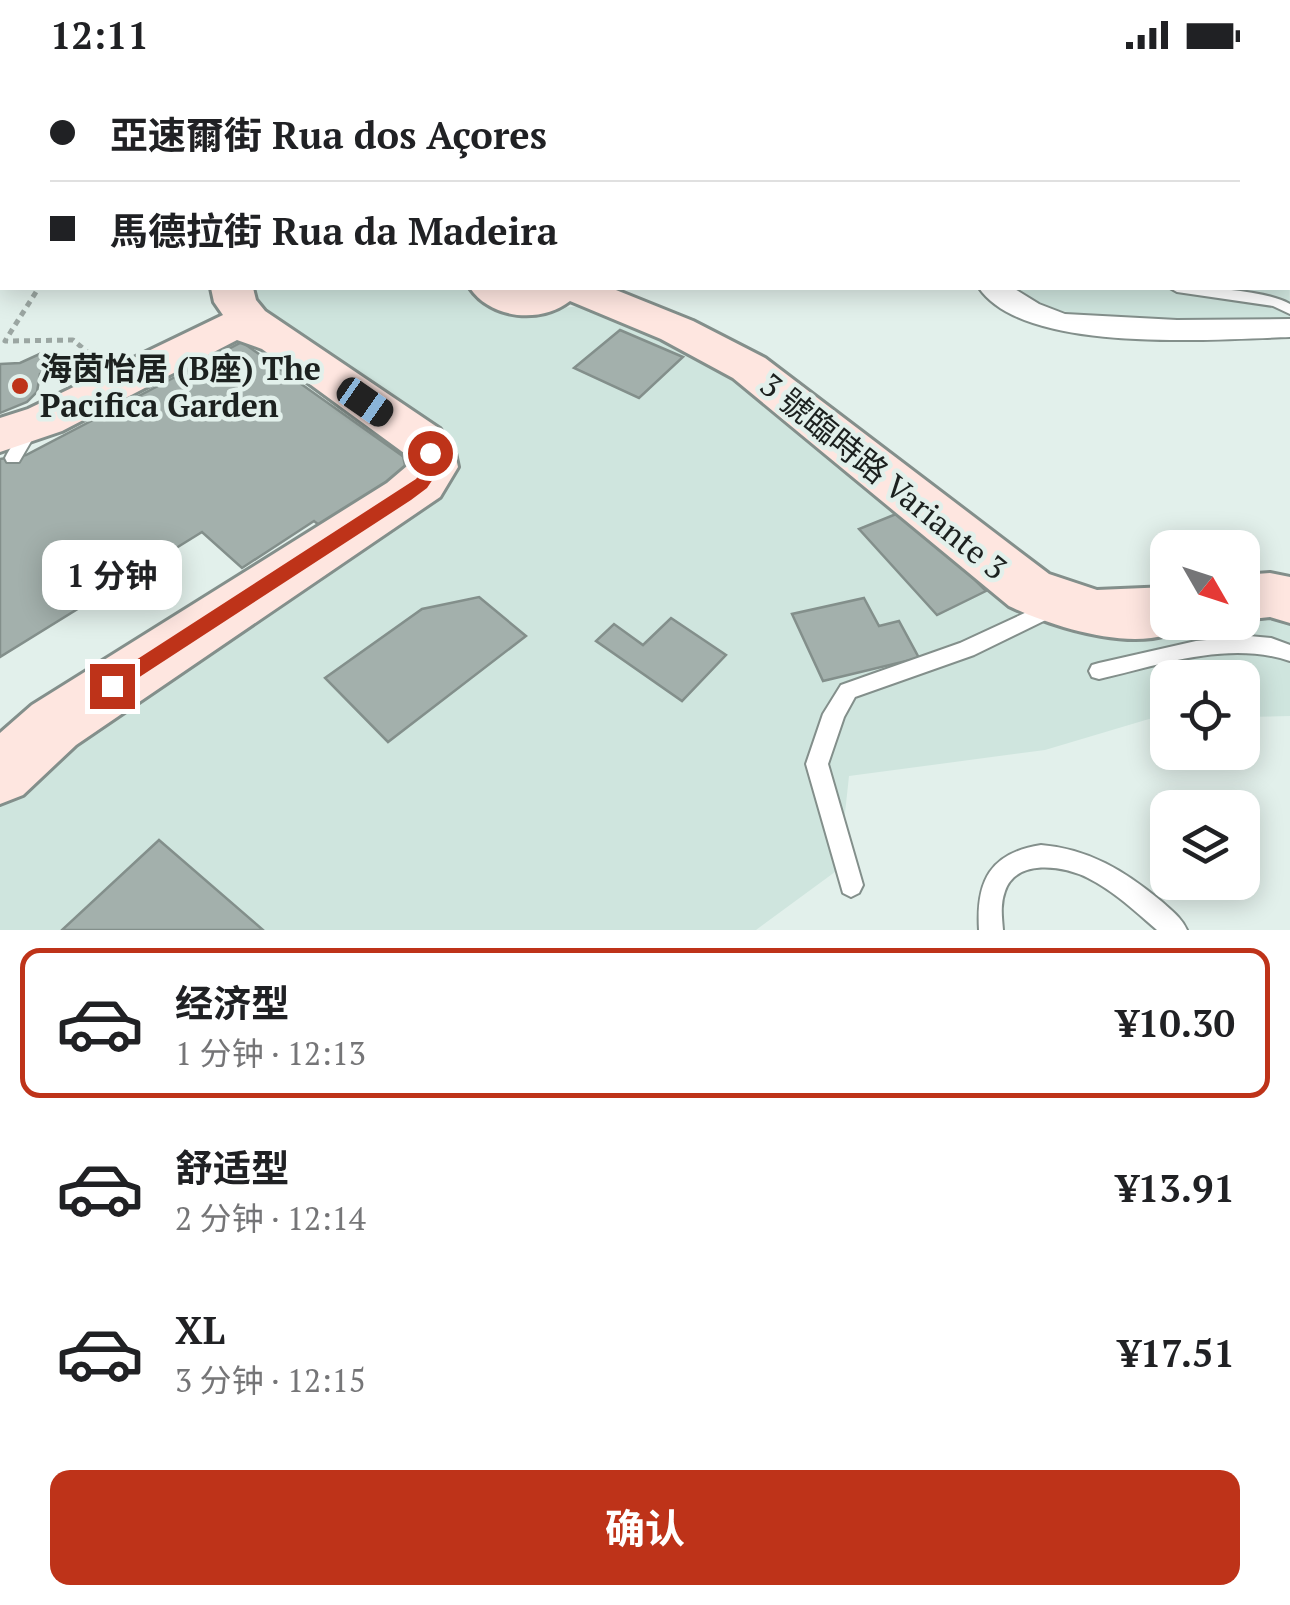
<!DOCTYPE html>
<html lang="zh">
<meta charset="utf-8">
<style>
body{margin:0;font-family:"PT Serif","Noto Sans SC",serif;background:#f6f6f6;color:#202124;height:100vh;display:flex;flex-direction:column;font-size:38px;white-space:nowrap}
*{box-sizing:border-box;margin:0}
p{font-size:32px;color:#757577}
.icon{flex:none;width:55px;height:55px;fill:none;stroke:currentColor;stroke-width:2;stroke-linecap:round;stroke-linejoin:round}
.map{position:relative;height:860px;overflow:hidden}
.sheet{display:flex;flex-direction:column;background:#fff;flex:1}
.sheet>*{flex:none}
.guide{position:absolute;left:0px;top:0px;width:1290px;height:220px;box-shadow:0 5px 25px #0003;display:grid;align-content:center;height:220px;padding:0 50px;background:#fff}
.needle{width:65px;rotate:129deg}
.fabs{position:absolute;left:1150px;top:460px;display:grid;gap:20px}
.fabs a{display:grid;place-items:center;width:110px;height:110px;border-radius:20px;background:#fff;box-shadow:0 5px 25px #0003;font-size:50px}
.end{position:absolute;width:45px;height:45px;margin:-22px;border:12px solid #be3319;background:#fff;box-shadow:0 0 0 5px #fff}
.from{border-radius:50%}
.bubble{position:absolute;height:70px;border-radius:20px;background:#fff;box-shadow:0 5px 25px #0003;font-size:32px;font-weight:700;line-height:70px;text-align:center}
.car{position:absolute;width:30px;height:60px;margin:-30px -15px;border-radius:12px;box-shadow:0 0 8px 2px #0007;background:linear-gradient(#222 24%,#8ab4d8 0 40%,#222 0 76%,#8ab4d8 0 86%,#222 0)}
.guide b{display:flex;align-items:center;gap:35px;height:95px;font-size:38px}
.guide b+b{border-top:2px solid #e0e0e0}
.guide i{width:25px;height:25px;background:#202124}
ul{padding:18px 0 0;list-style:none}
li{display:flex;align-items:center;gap:30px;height:150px;margin:0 20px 15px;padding:0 30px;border:5px solid transparent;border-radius:20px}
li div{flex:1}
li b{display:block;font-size:38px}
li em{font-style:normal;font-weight:700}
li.on{border-color:#be3319}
li>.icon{width:90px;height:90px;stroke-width:1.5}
.button{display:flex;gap:20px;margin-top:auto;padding:20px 50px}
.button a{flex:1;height:115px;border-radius:20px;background:#be3319;color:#fff;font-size:40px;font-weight:700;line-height:115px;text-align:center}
.status{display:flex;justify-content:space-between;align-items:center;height:70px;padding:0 50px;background:#fff;direction:ltr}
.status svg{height:28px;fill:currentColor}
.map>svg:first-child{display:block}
.built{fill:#cfe5de}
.building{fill:#a3b0ac;stroke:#838f8b;stroke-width:2.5}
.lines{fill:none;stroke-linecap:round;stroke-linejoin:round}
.lane-casing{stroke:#838f8b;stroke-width:4}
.street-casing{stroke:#838f8b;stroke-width:4}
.secondary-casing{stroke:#838f8b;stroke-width:6}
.primary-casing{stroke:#ae7a6e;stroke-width:5}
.path{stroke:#9ba6a2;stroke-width:5;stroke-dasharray:6 5;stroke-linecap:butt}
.lane{fill:#fff;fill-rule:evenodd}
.street{fill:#fff;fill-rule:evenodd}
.secondary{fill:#fee6e0;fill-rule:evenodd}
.primary{fill:#fdccc1;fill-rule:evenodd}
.route{fill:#be3319}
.poi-dot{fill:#be3319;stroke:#e2f0eb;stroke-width:4}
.labels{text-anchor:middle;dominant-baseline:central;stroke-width:9;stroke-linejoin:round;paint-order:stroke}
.poi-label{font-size:32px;font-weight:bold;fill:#1c211f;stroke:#e2f0eb;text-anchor:start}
.street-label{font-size:32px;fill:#1c211f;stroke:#e2f0eb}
</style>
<div class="status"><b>12:11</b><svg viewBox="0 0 49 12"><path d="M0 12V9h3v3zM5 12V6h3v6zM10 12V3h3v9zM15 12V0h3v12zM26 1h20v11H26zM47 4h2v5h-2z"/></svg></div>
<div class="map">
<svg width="1290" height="860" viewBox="0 0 1290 860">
<rect width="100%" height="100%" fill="#e2f0eb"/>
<path class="built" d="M1288,60L1290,248L1097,249L1032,234L1008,218H1288Z
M255,218H468L488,230L542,240L591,235L703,284L986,510L1077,564L1126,566L1187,553L1242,552L1243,541L1290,542V646L1243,647L1242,608H1168L1167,649H1149L1045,680L849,706L839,799L756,860H0V736L23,708L444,411L338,293L263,237L253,226Z"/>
<path class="building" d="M192,0H458L190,2Z
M471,0H599V2H470Z
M599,0H722L723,2H599Z
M784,0H943L939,2Z
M620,260L683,287L639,328L574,298Z
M242,272L418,397L324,459L314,451L242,498L202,462L0,587V389L26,385Z
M44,282L58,290L40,304L37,322L27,332L0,343V294L20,293Z
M906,440L986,521L937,545L859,459Z
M479,527L526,566L388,672L325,608L422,539Z
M864,528L879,556L899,551L919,588L823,611L792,544Z
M671,548L726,585L682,631L596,571L614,554L643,575Z
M159,770L263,860H62Z"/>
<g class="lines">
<defs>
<path id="lane" d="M1288,123H1290V131H1288Z
M1170,218C1197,216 1267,220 1290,234V244L1273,236L1177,222Z
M32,351L40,356L19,392H7L5,388L7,384L26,352Z
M1053,530L1060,533L1063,538L1060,543L974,585L855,627L844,647L828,694L863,815L859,823L851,827L843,823L806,694L823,644L841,615L960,573Z
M1249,566L1271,568L1290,575V591C1228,570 1160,595 1099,609L1092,607L1089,601L1092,595L1099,593L1196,571Z
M1041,775C1089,779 1125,801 1161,831C1171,840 1182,848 1187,860H1157C1135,841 1114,821 1088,808C1065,796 1016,788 1005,821C1000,834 1002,847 1003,860H979C976,811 990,783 1041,775Z"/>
<path id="street" d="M454,0H476V2H454Z
M740,0H762V2H740Z
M979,218H1013L1039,234L1065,244L1177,250L1290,249V267C1216,269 1025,285 979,218Z"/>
<path id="secondary" d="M211,218H253L256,230L265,241L440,359L455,383L458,397L440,427L76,675L23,725L0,734V663L32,635L387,413L407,396L404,383L262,279L237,270L62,361L0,382V348L28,339L223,245L214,232Z
M470,218H611L693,251L765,288L1049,504L1097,520L1168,517V552H1190C1150,589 1052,557 1009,536L733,308L661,269L570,231C541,254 491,249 470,218Z
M1270,503L1290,507V553L1270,547L1242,550V505Z"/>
<path id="primary" d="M1086,0H1123L1124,2H1087Z
M1288,13H1290V33H1288Z
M0,20H2V40H0Z"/>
</defs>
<use href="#lane" class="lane-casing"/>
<use href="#street" class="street-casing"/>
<use href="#secondary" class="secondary-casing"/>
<use href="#primary" class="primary-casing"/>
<path class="path" d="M36,222L5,271L73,270L97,290"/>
<use href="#lane" class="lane"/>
<use href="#street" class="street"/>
<use href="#secondary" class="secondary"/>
<use href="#primary" class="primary"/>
</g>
<path class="route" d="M430,377L438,383L441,397L427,418L411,430L118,621H105V610L416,409L425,397L423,383Z"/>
<circle class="poi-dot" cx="20" cy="316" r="10"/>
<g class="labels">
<g class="poi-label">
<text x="40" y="298">海茵怡居 (B座) The<tspan x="40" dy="37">Pacifica Garden</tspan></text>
</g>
<g class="street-label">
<text transform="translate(884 406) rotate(39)">3 號臨時路 Variante 3</text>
</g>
</g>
</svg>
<div class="fabs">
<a><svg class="needle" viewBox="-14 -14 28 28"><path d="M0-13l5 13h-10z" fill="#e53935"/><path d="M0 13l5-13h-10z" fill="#757577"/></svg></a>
<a><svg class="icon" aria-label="locate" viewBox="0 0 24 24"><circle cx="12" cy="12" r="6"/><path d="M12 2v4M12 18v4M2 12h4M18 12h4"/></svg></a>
<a><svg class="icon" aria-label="layers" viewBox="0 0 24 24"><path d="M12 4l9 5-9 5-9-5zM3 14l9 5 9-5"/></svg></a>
</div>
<i class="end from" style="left:430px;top:383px"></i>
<i class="end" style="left:112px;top:616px"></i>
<div class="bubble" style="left:42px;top:470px;width:140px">1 分钟</div>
<i class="car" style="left:365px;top:332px;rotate:125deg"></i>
<div class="guide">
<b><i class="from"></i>亞速爾街 Rua dos Açores</b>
<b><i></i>馬德拉街 Rua da Madeira</b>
</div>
</div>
<section class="sheet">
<ul>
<li class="on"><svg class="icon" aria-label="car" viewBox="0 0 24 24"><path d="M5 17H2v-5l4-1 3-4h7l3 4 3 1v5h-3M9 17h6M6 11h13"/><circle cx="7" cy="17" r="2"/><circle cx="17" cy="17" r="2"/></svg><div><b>经济型</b><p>1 分钟 · 12:13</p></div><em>¥10.30</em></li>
<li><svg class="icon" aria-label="car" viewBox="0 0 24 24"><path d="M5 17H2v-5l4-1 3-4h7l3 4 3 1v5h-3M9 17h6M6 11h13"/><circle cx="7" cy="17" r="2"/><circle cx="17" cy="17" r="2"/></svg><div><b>舒适型</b><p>2 分钟 · 12:14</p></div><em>¥13.91</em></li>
<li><svg class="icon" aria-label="car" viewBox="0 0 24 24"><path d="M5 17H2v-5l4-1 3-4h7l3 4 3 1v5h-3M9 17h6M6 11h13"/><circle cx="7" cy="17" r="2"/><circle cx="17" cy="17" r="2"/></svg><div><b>XL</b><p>3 分钟 · 12:15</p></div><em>¥17.51</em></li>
</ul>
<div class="button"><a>确认</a></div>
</section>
